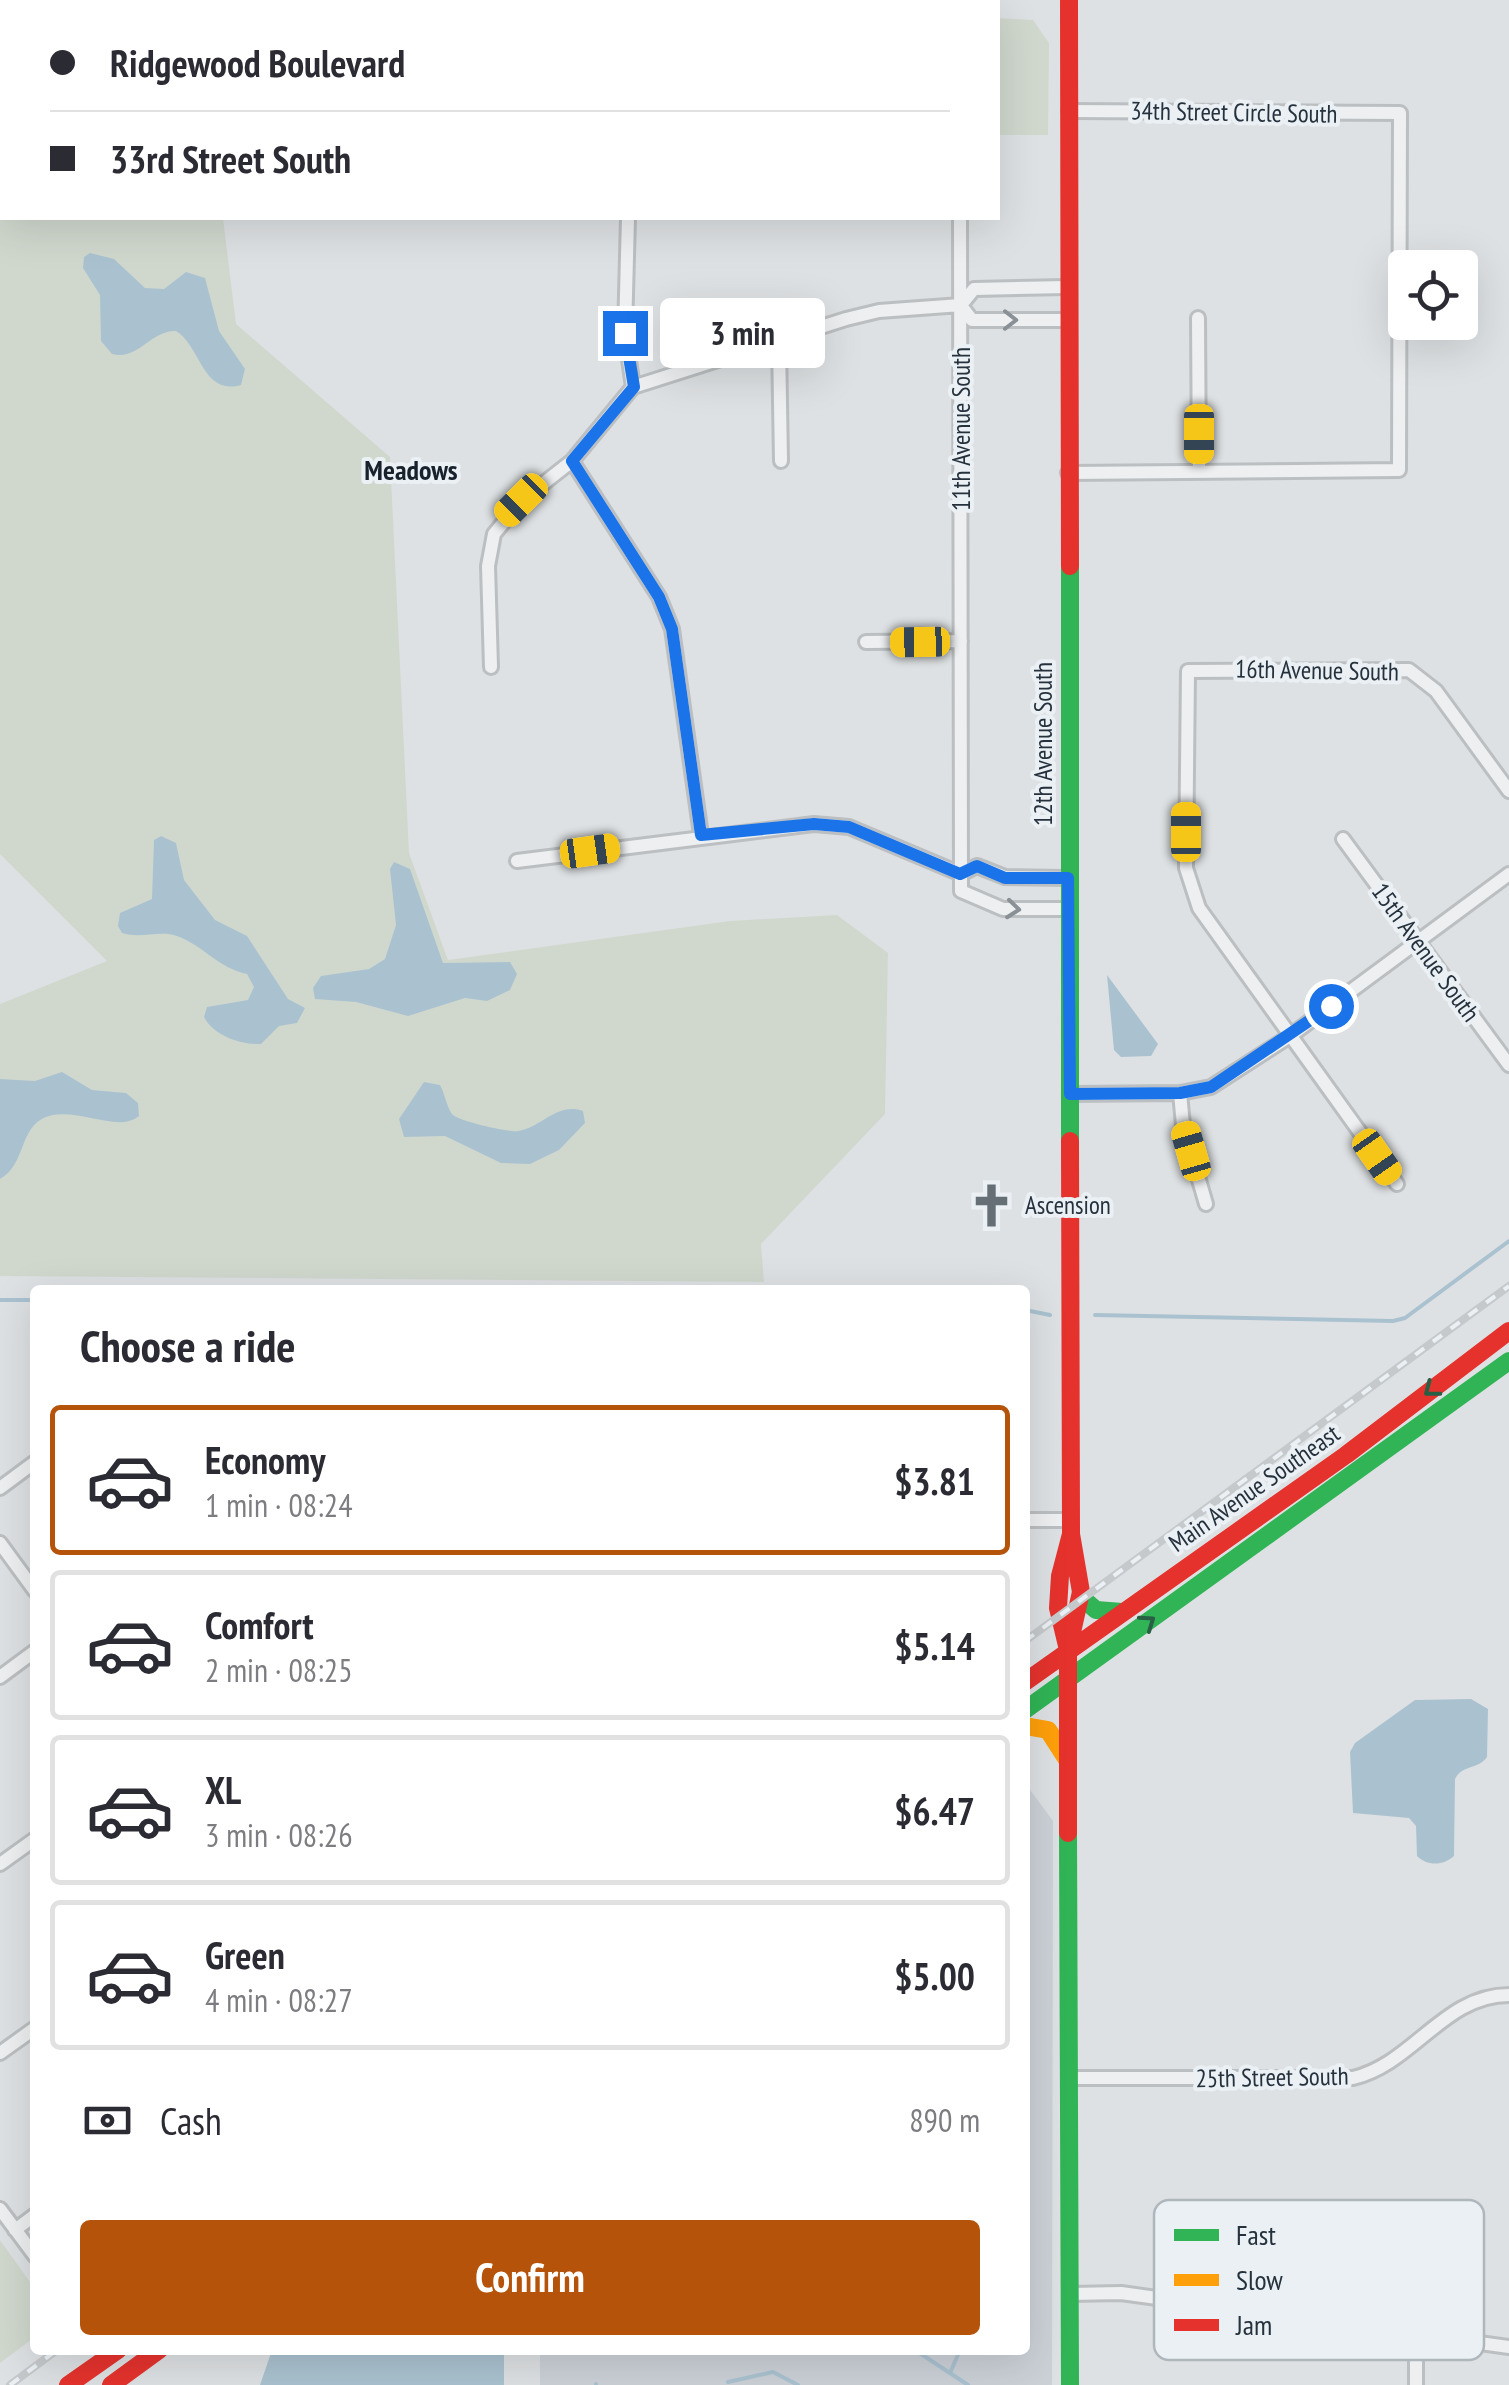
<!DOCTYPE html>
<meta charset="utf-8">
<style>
body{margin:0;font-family:"PT Sans Narrow",sans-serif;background:#f2f2f3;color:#2b2b33;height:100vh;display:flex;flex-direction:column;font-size:38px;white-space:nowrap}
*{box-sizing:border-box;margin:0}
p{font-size:32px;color:#7c7c81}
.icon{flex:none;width:55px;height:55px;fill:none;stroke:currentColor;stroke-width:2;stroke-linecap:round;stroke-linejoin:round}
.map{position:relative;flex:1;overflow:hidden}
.details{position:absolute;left:30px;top:1285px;width:1000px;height:1070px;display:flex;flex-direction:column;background:#fff;border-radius:10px;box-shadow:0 10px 40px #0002}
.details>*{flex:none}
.banner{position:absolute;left:0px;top:0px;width:1000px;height:220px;box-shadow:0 10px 40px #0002;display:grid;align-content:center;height:220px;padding:0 50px;background:#fff}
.controls{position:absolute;left:1388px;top:250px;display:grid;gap:20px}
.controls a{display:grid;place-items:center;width:90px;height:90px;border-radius:10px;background:#fff;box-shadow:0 10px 40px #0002;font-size:50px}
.end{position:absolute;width:45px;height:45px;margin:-22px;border:12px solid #1a73e8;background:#fff;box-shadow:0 0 0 5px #fff}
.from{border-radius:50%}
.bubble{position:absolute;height:70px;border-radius:10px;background:#fff;box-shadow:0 10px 40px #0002;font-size:32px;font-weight:700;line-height:70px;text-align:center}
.car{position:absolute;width:30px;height:60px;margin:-30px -15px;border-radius:12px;box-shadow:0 0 8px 2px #0007;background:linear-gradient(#f5c518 24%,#345 0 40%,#f5c518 0 76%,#345 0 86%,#f5c518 0)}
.banner b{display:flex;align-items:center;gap:35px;height:95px;font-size:38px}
.banner b+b{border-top:2px solid #e1e1e2}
.banner i{width:25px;height:25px;background:#2b2b33}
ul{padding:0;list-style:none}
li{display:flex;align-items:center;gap:30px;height:150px;margin:0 20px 15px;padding:0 30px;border:5px solid #e1e1e2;border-radius:10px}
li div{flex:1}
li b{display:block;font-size:38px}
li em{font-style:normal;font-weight:700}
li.on{border-color:#b45309}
li>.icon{width:90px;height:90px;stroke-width:1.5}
h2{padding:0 50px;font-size:45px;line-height:120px}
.pay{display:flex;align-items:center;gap:25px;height:110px;padding:0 50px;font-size:38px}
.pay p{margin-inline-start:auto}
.primary-button{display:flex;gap:20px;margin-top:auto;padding:20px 50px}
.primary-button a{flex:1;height:115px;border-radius:10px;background:#b45309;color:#fff;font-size:40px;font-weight:700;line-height:115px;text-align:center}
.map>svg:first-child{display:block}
.built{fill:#cbd1d7}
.green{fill:#d0d8ce}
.water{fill:#aac2d0}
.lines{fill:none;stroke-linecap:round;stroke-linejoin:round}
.stream{stroke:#aac2d0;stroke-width:4}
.street-casing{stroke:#bcbfc1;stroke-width:18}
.street{stroke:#edeff0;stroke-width:12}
.fast{stroke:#30b455;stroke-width:18}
.slow{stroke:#ff9f0a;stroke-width:18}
.jam{stroke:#e5322d;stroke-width:18}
.rail-casing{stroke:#c6c9cb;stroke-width:8}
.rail{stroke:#eaf0f4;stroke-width:4;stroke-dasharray:11;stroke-linecap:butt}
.oneway{stroke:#899096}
.oneway2{stroke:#295f45}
.route{stroke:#1a73e8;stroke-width:12}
.labels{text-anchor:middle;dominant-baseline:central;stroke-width:8;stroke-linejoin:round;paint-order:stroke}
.street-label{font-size:25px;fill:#25313c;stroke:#eaf0f4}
.poi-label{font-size:25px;fill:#25313c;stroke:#eaf0f4;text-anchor:start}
.neighbourhood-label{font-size:28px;font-weight:bold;fill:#17222d;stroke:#eaf0f4}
.key{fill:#eaf0f4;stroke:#afb7bd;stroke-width:2.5}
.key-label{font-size:28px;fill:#25313c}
</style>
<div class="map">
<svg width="1509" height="2385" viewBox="0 0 1509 2385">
<rect width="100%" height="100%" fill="#dee1e3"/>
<path class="built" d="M1025,1783L1053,1821L1052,2385H540V2350H1025Z"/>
<path class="green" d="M998,18L1033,20L1049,43L1048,135H998Z
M0,131L2,218H223L236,324L390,457L409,853L448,960L730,921L837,915L888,953L885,1114L761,1244L764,1282L0,1276V1004L107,961L0,854Z
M0,2240L35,2289V2337L0,2363Z"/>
<path class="water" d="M90,253L114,259L145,288L164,289L186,272L205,278L219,331L245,369L241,385C202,396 201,346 176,331C151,330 138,361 112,354L101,341L100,295L83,268L84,257Z
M161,836L176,843L184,880L215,920L247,936L288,999L305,1008L297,1023L279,1026L261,1044C241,1045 214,1036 204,1017L207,1007L248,1000L254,987L247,974C218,968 204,946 177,936C160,930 141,939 122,933L118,926L120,913L152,899L154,840Z
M394,862L410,869L443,963L510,962L517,974L510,990L487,1001L465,998L408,1016L356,1002L315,999L313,988L321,976L369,969L385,959L396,925L390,869Z
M1107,975L1158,1044L1151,1056L1121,1057L1114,1050Z
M62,1072L92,1090L126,1093L138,1103L139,1116C117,1134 77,1106 46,1117C19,1127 26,1165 0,1179V1079L35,1081Z
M424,1082L440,1085C445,1094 446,1105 452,1114C457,1121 511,1133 518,1131C541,1128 557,1102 583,1111L585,1123L559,1150L530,1164L501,1163L445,1136L404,1137L399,1119Z
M1471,1699L1488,1709L1487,1757C1478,1770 1463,1764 1455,1779L1454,1856C1443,1866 1427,1866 1417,1856L1416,1826L1409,1818L1353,1813L1350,1752L1355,1743L1415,1700Z
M272,2350H504V2385H260Z"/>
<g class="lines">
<path class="stream" d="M0,1300H35
M1025,1310L1050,1315
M1095,1315L1393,1321L1405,1318L1509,1241
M915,2350L968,2385
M729,2352V2350
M950,2373L960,2350
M728,2382L773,2372L798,2385
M596,2385V2384"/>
<defs>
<path id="street" d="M382,0L384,2
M628,218L625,333L633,387
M960,218L961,891L1003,909H1068
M962,307L972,320H1068
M1198,318L1199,472
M779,343L781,461
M633,387L846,319L879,311L961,305L974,289L1067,287
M572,461L659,597L672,629L701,835
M1068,473L1399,470L1400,113L1069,111
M866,642L961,641
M491,667L488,566L494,534L521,501L572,461L633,387
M1343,839L1509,1065
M517,861L814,824L849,827L961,874L977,866L1005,877L1068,878
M1180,1093L1183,1125L1206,1204
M1070,1094L1180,1093L1211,1087L1290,1036L1509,874
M1397,1184L1199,908L1186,868L1188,671L1409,670L1436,691L1509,791
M0,1488L35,1462
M1025,1520H1071
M0,1543L35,1591
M0,1677L35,1651
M0,1864L35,1839
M0,2053L35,2028
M1070,2078H1353C1413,2064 1444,1995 1509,1995
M0,2209L35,2256
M15,2230L35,2215
M1071,2294L1121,2293L1509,2347
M1416,2335V2385"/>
</defs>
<use href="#street" class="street-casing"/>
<use href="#street" class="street"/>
<path class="fast" d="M684,2L692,0
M865,2L879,0
M0,112H2
M1070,566V1141
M1081,1597L1096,1610L1122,1612
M1025,1710L1509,1361
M1068,1833L1070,2385"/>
<path class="slow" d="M1025,1726L1048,1730L1068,1761"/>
<path class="jam" d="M1069,0L1070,566
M0,70L2,71
M1068,1650L1081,1592L1071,1534
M1025,1682L1346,1455L1509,1331
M1068,1833V1650L1058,1608L1060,1576L1071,1534L1070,1141
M68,2385L118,2350
M111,2385L159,2350"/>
<defs>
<path id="rail" d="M1025,1641L1509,1286
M10,2385L57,2350"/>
</defs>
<use href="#rail" class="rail-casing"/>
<use href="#rail" class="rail"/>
</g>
<defs><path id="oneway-chevron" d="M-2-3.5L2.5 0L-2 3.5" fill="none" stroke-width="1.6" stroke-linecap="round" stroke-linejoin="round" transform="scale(2.5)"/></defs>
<g class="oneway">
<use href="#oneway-chevron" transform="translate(1010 320)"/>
<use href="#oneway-chevron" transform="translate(1013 909) rotate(6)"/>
</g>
<g class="oneway2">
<use href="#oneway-chevron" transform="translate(1431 1390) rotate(142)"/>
<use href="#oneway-chevron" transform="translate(1148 1622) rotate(-35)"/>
</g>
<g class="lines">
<path class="route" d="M625,333L634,387L572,461L659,597L672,629L701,835L814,824L849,827L960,874L977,866L1005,878H1068L1070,1094L1180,1093L1211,1087L1331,1006"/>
</g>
<defs>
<symbol id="church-bare" viewBox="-9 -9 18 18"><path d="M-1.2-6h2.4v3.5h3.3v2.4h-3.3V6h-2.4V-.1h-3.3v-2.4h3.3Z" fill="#666f76" stroke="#eaf0f4" stroke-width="2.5" paint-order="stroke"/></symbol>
</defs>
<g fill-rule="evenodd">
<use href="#church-bare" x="960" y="1174" width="63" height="63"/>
</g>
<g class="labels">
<g class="street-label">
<text transform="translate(1234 112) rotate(1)">34th Street Circle South</text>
<text transform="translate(961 429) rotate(-90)">11th Avenue South</text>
<text transform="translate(1317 670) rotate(1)">16th Avenue South</text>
<text transform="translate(1043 744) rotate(-90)">12th Avenue South</text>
<text transform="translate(1426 952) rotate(54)">15th Avenue South</text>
<text transform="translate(1254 1488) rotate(-35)">Main Avenue Southeast</text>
<text transform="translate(1272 2077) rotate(-1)">25th Street South</text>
</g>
<g class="poi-label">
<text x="1025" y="1205">Ascension</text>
</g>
<g class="neighbourhood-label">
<text x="411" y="469">Meadows</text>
</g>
</g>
<rect x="1154" y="2200" width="330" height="160" rx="15" class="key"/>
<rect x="1174" y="2229" width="45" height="12" fill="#30b455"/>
<rect x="1174" y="2274" width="45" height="12" fill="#ff9f0a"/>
<rect x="1174" y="2319" width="45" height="12" fill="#e5322d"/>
<g class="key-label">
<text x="1236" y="2245">Fast</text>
<text x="1236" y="2290">Slow</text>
<text x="1236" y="2335">Jam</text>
</g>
</svg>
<div class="controls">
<a><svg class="icon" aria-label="locate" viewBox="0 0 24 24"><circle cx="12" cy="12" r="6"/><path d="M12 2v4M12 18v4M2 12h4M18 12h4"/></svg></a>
</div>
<i class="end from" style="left:1331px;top:1006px"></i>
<i class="end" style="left:625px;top:333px"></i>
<div class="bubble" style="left:660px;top:298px;width:165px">3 min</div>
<i class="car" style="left:1199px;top:434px;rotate:180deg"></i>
<i class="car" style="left:521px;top:500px;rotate:225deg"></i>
<i class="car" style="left:920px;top:642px;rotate:269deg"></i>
<i class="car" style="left:1186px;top:832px;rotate:0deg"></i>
<i class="car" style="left:590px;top:851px;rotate:82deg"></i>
<i class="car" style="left:1191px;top:1151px;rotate:344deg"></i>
<i class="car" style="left:1377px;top:1157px;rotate:145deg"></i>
<div class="banner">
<b><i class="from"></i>Ridgewood Boulevard</b>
<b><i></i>33rd Street South</b>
</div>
<section class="details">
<h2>Choose a ride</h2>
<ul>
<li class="on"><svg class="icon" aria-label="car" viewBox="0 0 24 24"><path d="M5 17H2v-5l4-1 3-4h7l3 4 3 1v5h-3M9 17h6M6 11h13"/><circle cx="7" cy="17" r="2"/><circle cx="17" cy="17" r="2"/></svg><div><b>Economy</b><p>1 min · 08:24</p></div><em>$3.81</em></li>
<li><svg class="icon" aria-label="car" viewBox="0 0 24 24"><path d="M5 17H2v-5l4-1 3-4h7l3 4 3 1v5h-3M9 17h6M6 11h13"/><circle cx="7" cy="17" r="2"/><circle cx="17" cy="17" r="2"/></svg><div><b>Comfort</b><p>2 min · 08:25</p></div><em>$5.14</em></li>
<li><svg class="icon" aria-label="car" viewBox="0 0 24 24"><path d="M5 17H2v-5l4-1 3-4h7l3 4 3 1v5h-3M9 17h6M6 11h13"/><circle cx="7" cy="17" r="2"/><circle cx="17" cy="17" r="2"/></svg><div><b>XL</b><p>3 min · 08:26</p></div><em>$6.47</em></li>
<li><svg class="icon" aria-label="car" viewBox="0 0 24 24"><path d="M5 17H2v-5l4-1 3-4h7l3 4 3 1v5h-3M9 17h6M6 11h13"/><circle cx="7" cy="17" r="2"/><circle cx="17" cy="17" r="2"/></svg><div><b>Green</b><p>4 min · 08:27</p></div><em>$5.00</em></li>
</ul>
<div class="pay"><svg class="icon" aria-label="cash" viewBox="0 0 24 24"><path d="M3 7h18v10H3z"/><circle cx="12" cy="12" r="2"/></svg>Cash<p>890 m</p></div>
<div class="primary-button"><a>Confirm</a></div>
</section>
</div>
